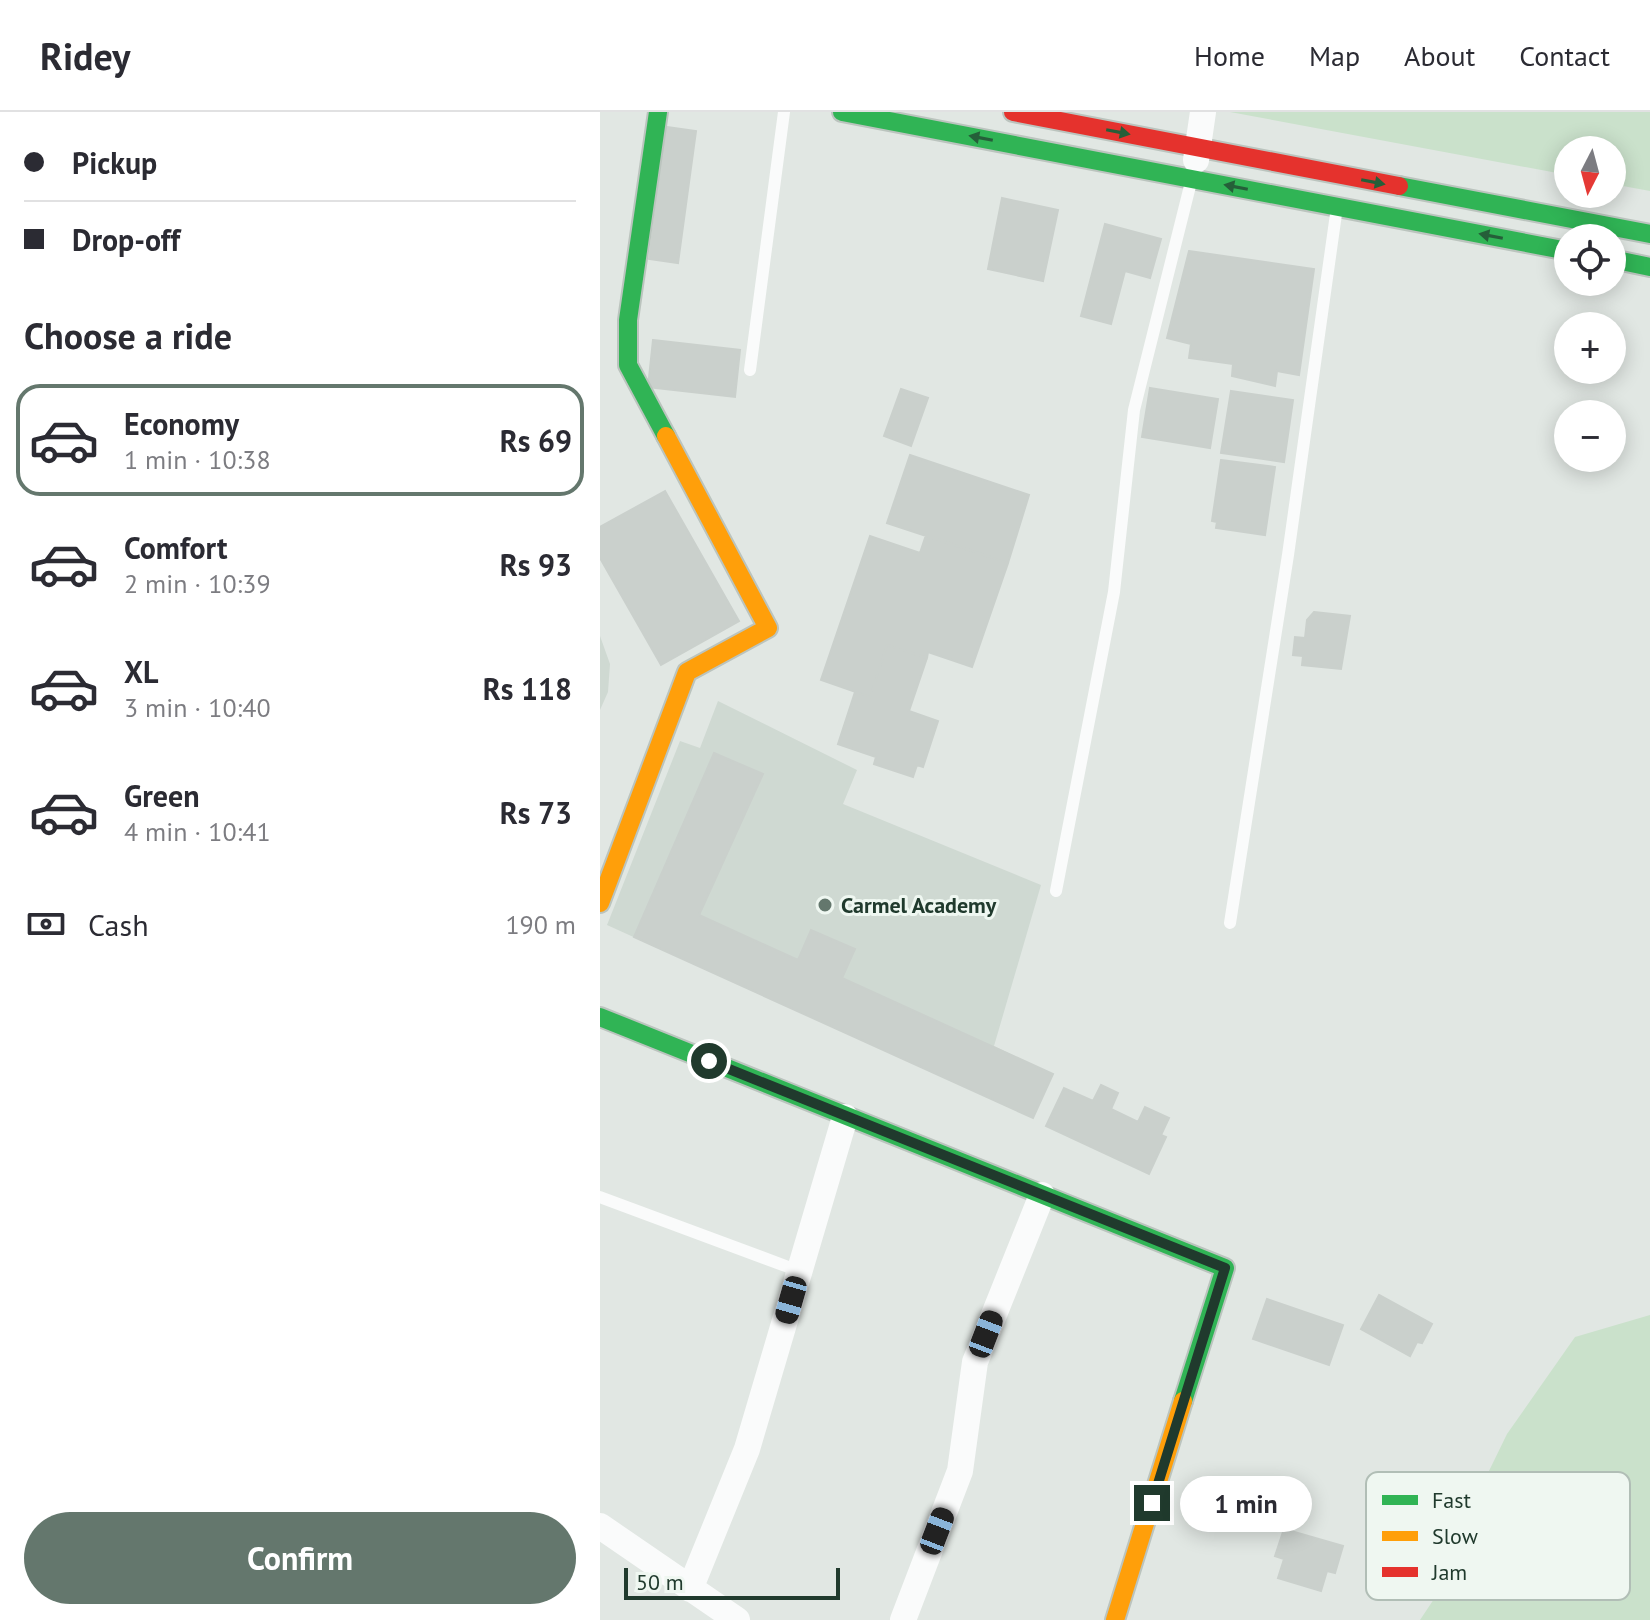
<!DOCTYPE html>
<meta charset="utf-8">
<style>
body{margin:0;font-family:"PT Sans",sans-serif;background:#f7f7f7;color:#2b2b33;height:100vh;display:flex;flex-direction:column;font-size:30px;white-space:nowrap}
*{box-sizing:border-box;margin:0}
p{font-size:26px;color:#7c7c81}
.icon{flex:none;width:44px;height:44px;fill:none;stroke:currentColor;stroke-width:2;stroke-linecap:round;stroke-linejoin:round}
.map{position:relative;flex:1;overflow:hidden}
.side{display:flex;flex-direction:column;background:#fff;width:600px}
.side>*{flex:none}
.hud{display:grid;align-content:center;height:176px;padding:0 24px;background:#fff}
.needle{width:52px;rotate:186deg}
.controls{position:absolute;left:954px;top:24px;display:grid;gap:16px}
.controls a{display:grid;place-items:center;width:72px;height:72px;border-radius:50%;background:#fff;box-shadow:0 4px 20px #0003;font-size:40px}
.scale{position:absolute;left:24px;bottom:20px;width:216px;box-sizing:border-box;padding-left:8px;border:4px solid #203a2d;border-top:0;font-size:22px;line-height:28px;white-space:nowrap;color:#203a2d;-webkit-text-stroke:6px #eff7f1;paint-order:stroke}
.end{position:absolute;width:36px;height:36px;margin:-18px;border:10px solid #203a2d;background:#fff;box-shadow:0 0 0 4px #fff}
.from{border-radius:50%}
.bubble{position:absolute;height:56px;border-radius:28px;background:#fff;box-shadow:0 4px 20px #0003;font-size:26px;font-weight:800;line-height:56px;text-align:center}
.car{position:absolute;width:24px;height:48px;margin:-24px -12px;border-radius:10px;box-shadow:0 0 6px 2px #0007;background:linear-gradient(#222 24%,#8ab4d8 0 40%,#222 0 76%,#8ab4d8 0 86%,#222 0)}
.hud b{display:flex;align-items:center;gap:28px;height:76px;font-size:30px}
.hud b+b{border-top:2px solid #e1e1e2}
.hud i{width:20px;height:20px;background:#2b2b33}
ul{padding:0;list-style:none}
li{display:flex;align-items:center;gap:24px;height:112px;margin:0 16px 12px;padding:0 8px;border:4px solid transparent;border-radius:24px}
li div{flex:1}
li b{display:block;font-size:30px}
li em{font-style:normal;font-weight:800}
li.current{border-color:#64776d}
li>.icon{width:72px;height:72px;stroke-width:1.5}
h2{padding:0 24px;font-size:36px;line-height:96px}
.pay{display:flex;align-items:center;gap:20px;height:88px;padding:0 24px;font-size:30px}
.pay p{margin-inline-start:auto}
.cta{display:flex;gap:16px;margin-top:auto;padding:16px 24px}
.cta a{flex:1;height:92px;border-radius:48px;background:#64776d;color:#fff;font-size:32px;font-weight:800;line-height:92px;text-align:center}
header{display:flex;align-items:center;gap:48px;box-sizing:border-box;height:112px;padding:0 40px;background:#fff;border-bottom:2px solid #e1e1e2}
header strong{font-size:38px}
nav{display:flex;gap:44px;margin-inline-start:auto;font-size:28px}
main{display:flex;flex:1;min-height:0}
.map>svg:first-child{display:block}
.built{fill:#cfd9d2}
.green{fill:#cae1cb}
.building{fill:#cad0cc;stroke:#cad0cc;stroke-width:2}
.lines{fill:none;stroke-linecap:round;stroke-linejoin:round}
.fast-casing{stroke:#bbc4be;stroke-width:22}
.slow-casing{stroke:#bbc4be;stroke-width:22}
.jam-casing{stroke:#bbc4be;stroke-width:22}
.lane{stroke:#fafbfb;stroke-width:12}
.street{stroke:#fafbfb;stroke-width:26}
.fast{stroke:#30b455;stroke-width:18}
.slow{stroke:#ff9f0a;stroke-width:18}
.jam{stroke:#e5322d;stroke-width:18}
.oneway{fill:#255f39}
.route{stroke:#203a2d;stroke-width:10}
.poi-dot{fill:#64776d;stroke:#eff7f1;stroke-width:3}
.labels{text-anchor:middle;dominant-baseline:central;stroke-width:6;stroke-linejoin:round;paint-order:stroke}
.poi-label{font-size:22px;font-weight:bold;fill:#203a2d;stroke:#eff7f1;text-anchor:start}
.key{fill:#eff7f1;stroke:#b1beb6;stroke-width:2}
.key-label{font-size:22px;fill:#203a2d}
</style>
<header>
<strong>Ridey</strong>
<nav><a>Home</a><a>Map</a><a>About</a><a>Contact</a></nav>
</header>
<main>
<section class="side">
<div class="hud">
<b><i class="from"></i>Pickup</b>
<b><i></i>Drop-off</b>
</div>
<h2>Choose a ride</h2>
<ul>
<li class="current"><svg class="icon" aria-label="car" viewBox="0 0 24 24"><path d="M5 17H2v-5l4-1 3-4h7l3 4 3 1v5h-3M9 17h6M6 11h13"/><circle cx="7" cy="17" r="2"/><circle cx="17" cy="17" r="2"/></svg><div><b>Economy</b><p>1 min · 10:38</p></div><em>Rs 69</em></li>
<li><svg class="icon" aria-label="car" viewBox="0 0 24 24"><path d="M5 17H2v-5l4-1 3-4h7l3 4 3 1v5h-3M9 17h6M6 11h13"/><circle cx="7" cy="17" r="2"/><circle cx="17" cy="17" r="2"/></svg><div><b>Comfort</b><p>2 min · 10:39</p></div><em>Rs 93</em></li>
<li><svg class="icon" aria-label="car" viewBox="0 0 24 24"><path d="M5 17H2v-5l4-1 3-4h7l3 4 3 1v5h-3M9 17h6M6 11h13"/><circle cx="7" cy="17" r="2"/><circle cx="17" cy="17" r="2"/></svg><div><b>XL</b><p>3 min · 10:40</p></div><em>Rs 118</em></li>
<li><svg class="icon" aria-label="car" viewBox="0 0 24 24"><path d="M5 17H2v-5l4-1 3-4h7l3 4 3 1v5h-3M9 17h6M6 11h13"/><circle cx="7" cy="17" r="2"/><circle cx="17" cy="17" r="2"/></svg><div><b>Green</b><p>4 min · 10:41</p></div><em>Rs 73</em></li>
</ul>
<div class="pay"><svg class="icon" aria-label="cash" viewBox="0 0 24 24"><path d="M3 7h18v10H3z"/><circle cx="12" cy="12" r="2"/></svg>Cash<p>190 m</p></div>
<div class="cta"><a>Confirm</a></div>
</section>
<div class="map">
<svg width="1050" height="1508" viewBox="0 0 1050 1508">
<rect width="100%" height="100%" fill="#e1e7e3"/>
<path class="built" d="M0,524L10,552L8,580L0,598Z
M118,589L257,658L243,692L441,773L394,934L453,962L433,1006L7,813L80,629L100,636Z"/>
<path class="green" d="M630,0H1050V79L1012,72V38H968V63Z
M1050,1203V1508H820L836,1484L869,1400L907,1322L975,1225Z"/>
<path class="building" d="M67,15L96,19L78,151L49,147Z
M402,86L458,98L443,169L388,157Z
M505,112L561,127L550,166L525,159L511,212L481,204Z
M589,139L714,157L699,263L677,259L675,274L632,264L633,252L589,246L591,232L567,226Z
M53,228L140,238L135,285L48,275Z
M550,276L618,287L610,336L542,325Z
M301,277L328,286L311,334L284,324Z
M631,279L693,288L684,350L621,341Z
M310,343L429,383L408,451L287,411Z
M621,348L675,355L665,423L616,416L617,410L612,409Z
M65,379L139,509L61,553L0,446V415Z
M326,423L408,451L372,555L328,540L327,546L287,533L270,585L221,568L270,424L320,441Z
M714,500L750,504L741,557L702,553L703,544L693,543L695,525L705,526L707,508Z
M287,533L327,546L309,599L338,609L323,655L317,653L313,665L274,652L276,645L238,632L255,580L270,585Z
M114,641L163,662L99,803L198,848L211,818L255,837L242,866L453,962L433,1006L34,825Z
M501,973L518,981L511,997L538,1010L545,995L569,1006L561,1023L566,1025L549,1062L446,1014L464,976L493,989Z
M779,1183L832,1212L822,1231L817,1230L810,1244L761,1217Z
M667,1187L743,1213L729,1253L653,1227Z
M684,1417L743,1434L735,1461L727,1459L721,1479L678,1466L684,1447L675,1444Z"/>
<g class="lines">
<defs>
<path id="fast" d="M58,0L28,208V253L66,324
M242,0L968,139
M799,74L1050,122
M1012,147L1050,155
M0,905L625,1156L583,1289"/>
<path id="slow" d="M0,791L87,560L168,516L66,324
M515,1508L583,1289"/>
<path id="jam" d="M413,0L799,74"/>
</defs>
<use href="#fast" class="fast-casing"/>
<use href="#slow" class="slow-casing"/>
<use href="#jam" class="jam-casing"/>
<path class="lane" d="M150,258L184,0
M456,779L514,480L534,298L590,74
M630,811L688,443L736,102
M0,1085L199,1159"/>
<path class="street" d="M596,48L603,0
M0,1414L137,1508
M90,1477L147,1337L245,1005
M303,1508L360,1359L375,1250L442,1083"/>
<use href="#fast" class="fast"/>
<use href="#slow" class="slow"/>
<use href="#jam" class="jam"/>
</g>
<defs><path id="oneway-solid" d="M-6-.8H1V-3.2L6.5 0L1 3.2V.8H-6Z" transform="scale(2)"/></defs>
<g class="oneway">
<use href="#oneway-solid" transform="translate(518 20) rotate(11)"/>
<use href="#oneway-solid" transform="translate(381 26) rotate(-169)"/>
<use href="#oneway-solid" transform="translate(773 70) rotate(11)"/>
<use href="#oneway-solid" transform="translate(636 75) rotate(-169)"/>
<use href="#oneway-solid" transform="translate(891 124) rotate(-169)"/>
</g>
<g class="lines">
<path class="route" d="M109,949L625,1156L552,1391"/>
</g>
<circle class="poi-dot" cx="225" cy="793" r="8"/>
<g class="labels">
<g class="poi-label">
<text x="241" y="793">Carmel Academy</text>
</g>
</g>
<rect x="766" y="1360" width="264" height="128" rx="12" class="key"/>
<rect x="782" y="1383" width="36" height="10" fill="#30b455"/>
<rect x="782" y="1419" width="36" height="10" fill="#ff9f0a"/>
<rect x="782" y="1455" width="36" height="10" fill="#e5322d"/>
<g class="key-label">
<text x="832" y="1396">Fast</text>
<text x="832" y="1432">Slow</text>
<text x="832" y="1468">Jam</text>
</g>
</svg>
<div class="controls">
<a><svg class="needle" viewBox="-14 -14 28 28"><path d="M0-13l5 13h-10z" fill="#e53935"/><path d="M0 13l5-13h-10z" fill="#7c7c81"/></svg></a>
<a><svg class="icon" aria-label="locate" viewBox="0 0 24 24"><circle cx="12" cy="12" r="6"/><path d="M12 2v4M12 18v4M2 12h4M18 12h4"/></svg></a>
<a>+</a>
<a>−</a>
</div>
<div class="scale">50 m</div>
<i class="end from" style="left:109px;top:949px"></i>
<i class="end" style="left:552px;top:1391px"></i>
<div class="bubble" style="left:580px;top:1364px;width:132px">1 min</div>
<i class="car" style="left:191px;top:1188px;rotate:196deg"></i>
<i class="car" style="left:386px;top:1222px;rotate:21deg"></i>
<i class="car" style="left:337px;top:1419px;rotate:21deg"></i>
</div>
</main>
